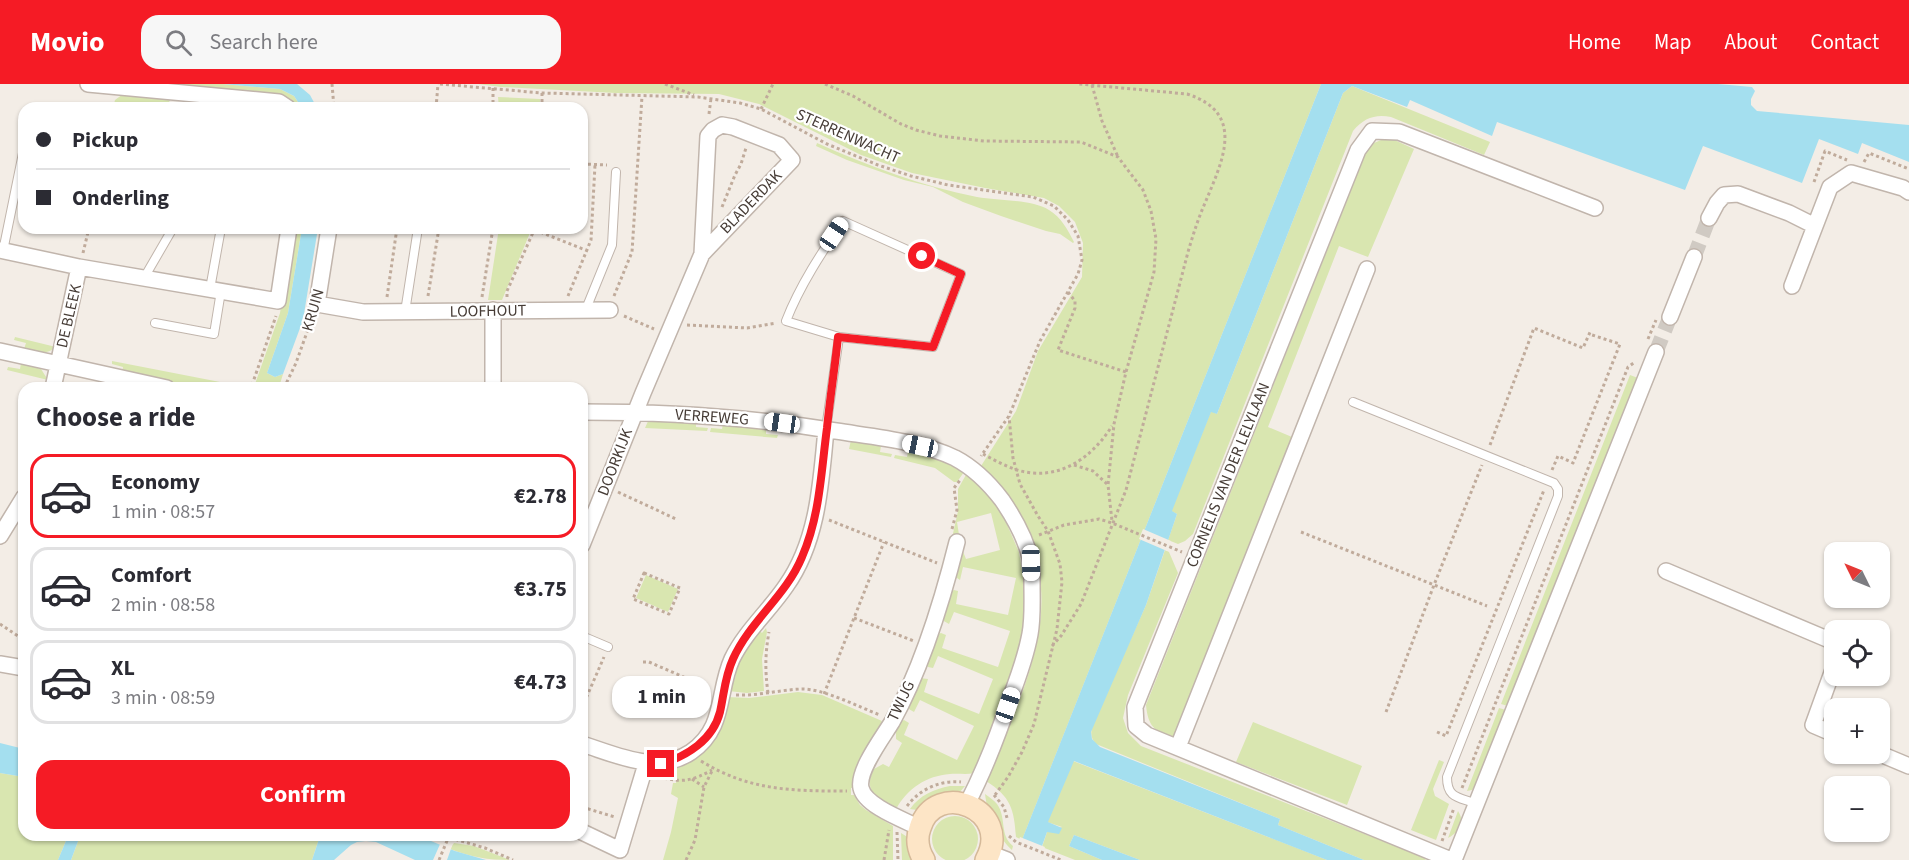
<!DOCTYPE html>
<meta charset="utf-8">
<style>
body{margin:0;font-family:"Source Sans 3",sans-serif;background:#f7f7f7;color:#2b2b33;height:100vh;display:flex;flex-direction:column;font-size:22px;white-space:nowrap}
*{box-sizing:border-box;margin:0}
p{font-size:20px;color:#7c7c81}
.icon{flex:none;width:33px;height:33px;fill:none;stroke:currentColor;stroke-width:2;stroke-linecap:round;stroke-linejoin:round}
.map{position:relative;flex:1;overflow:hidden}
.side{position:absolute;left:18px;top:298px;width:570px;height:459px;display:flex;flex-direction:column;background:#fff;border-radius:18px;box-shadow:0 2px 4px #0004}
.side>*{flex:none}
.top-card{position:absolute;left:18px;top:18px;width:570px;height:132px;border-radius:18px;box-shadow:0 2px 4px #0004;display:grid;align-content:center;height:132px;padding:0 18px;background:#fff}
.needle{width:39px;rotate:313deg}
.tools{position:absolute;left:1824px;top:458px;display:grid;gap:12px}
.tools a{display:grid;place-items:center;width:66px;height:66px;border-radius:12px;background:#fff;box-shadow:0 2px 4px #0004;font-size:30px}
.end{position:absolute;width:27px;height:27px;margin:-14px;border:8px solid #f51b25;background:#fff;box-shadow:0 0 0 3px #fff}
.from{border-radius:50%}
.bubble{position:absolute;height:42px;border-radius:18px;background:#fff;box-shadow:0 2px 4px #0004;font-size:20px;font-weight:700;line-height:42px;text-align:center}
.car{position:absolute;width:18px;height:36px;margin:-18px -9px;border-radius:8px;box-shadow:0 0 4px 2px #0007;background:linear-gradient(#fff 24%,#345 0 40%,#fff 0 76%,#345 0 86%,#fff 0)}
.top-card b{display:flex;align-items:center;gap:21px;height:57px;font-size:22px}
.top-card b+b{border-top:2px solid #e1e1e2}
.top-card i{width:15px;height:15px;background:#2b2b33}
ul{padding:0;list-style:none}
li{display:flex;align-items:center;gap:18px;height:84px;margin:0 12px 9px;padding:0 6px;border:3px solid #e1e1e2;border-radius:18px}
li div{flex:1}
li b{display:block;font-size:22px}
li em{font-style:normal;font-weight:700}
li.active{border-color:#f51b25}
li>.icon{width:54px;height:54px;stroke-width:1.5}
h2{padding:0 18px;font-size:27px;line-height:72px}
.action{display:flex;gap:12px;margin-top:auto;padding:12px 18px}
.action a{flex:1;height:69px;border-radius:18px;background:#f51b25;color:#fff;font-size:24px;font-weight:700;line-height:69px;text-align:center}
header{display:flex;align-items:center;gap:36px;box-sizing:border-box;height:84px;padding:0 30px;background:#f51b25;color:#fff}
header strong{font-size:28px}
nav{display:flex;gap:33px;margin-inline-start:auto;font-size:21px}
.search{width:420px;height:54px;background:#f7f7f7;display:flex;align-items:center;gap:15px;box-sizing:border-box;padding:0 21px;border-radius:18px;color:#7c7c81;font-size:22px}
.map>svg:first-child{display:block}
.green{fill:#d9e6b0}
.water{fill:#a4dfef}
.pier{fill:#f3ede6}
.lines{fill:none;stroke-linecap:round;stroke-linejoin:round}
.street-tunnel{stroke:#d0cac3;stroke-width:15;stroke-dasharray:15 8;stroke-linecap:butt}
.lane-casing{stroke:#c1b5ac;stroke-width:10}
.street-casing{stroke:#c1b5ac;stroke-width:18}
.secondary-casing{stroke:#d5b999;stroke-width:24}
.path{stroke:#c0ab9b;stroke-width:3;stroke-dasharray:3 3;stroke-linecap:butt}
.lane{stroke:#fff;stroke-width:8}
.street{stroke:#fff;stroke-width:15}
.secondary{stroke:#fde5c6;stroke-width:21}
.route{stroke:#f51b25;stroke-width:8}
.labels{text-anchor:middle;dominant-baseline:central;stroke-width:4.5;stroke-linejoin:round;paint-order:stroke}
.street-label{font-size:16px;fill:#463c36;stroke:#fff}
</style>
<header>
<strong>Movio</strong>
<div class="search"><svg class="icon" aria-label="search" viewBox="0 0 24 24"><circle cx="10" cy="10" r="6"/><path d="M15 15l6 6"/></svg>Search here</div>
<nav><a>Home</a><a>Map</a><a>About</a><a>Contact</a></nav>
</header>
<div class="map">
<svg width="1909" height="776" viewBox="0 0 1909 776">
<rect width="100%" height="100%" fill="#f3ede6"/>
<path class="green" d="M145,0H223L280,5L294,12L302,24Z
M478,0H1321L1022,756L1016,753C1014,725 1011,713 986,697C1011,634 1052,559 1039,489C1036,476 1030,463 1025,450C1016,424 1004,399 981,382L1016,327L1038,267L1082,193L1083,159L1075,138L1059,122L1044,114L985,104L912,89L861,71L759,20L719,10L616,9L501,3Z
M1352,2L1490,58L1484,71L1391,33C1375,30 1364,34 1353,47L1193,450L1185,457L1178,460L1168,456L1177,430L1171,427L1211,327L1217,330L1343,9Z
M127,7L173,12L165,24H113L115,16Z
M498,13L540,15V24H499Z
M1388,53L1414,65L1368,173L1339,162L1268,343L1292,353L1173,654C1154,647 1148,642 1146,621L1367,66L1374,59Z
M817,59C868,82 922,102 977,113C998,117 1031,115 1049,126C1061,133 1068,146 1074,158L1073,159L1060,150L1046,147L1001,132L963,118L933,103L904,96L847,76L816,62Z
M294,144H302L288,229L267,289L275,293L283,290L279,303L255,300L280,229Z
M499,144H532L502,216H488Z
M15,253L56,263C46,272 36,268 24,265L26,259L14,256Z
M112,277L220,298V301L207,299L206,304H202L122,289L123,283L112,280Z
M21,279L41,285L48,296L7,286L8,283L20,285Z
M1630,291L1638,294L1508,622L1501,620Z
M649,335L696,337V343L708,344L707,347L645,344Z
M723,339L766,344V350L778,351L777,354L710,348L711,344L722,345Z
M851,356L881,362L880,368L892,370L891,373L849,365Z
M908,368L947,378L964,388L957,398H954L935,384L894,374L895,371L907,373Z
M967,389L985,405L1005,436L1019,468L1025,506L1024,547L1015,585L974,689C966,691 958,689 950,690C926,692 908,704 896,725C878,717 862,707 874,685L883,680L889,683L902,659L896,655V645L899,638L904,636L909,639L904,651L957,676L974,642L920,616L914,628L907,624L920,594L928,595L924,608L979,630L993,595L938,572L933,584L928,583L925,579L936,551L941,549L946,551L942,564L998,583L1010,547L954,528L949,540L942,536L950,508L954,506L958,507L956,520L1008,531L1016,494L963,483L960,496L954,492L962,465L966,475L1000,466L991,429L957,438L959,451L952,454L958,427V405Z
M1165,466L1169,468L1178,489L1128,611L1123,634L1128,649L1141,662L1423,773L1426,776H1364L1278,741L1280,735L1096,660C1089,652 1091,646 1094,637L1146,521Z
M646,491L678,505L668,528L636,514Z
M757,544L762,549L766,544L767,548L762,575L764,607L747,609L728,607C734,599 738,591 735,581Z
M798,608L822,611L882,637L855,689L852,704H851V711H854L860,721L866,726L893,742V776H663L671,748L678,714L671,710L673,699H676L677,694L660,691L649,687L691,673L694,676L698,673L696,670L727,613L749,614Z
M1499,624L1506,626L1475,703L1472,706L1467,707Z
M1253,638L1362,682L1347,721L1236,678Z
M1439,676L1444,678L1433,705L1435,712L1449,720L1436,756L1411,746Z
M1073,677L1307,768L1327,776H1140L1074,751L1069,762L1102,776H1075L1042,763L1047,748L1062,743L1047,738Z
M0,689L24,693V752H68L58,776H0Z
M950,702H965L959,709L917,726L910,725C920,711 934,705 950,702Z
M985,710C989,713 994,716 997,720C1007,734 999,751 1013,762L1012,766C998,753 987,729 985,710Z
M1458,727C1466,739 1459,748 1448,754Z
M932 755a23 23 0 1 1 46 0a23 23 0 1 1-46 0Z
M901,749L909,754L915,776H902Z
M80,752H320L312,776H71Z
M454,759L474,762L510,776C488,776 471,773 450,765Z"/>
<path class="water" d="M223,0H297L310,11L317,24H302L294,12L280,5Z
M1321,0H1718L1752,3L1755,7L1751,15V21L1757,27L1909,41V78L1862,59L1858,70L1819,55L1802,99L1703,62L1685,106L1497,38L1492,52L1410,16L1407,23L1352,2L1343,9L1217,330L1211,328L1172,427L1177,430L1146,521L1091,648L1092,655L1100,663L1280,735L1278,741L1364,776H1327L1074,677L1048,738L1062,744L1059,750L1047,748L1037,776H1014Z
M302,144H318L303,236L283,290L275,293L267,289L288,229Z
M0,659L24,665V693L0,689Z
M1074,751L1140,776H1102L1069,762Z
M68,752H80L71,776H58Z
M320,752H419L455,767L486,776H415L376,758L366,757L357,758L351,761L334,776H312Z"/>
<path class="pier" d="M1143,445L1171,457L1167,467L1139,455Z
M1020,753L1045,763L1040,776H1011Z
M441,758L452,762L447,776H433Z"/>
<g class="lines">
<path class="street-tunnel" d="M1694,173L1709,134
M1656,268L1670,233"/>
<defs>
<path id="lane" d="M843,137L961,190L933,263L839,253L786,237C800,201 822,168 843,137Z
M3,167L23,69
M144,194L173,144
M210,205L221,144
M586,225L612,161L616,88
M405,228L418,144
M155,239L214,250L221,207
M1353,318L1554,399L1558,405V412L1447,693C1447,715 1459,713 1477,720
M826,345L839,253
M582,552L608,563"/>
<path id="street" d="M88,0L279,18L288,24
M1709,134L1717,119L1724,111L1738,110L1789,129L1815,142L1830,103L1851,89L1903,104L1909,108
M329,144L317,220L363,228L610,226
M0,166L79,183L278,217L289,144
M1792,202L1815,142
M1670,233L1694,173
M0,267L167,304
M53,304L79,183
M493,304V226
M582,328C667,328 751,333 836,347C874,353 920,357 955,374C974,384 989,399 1002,416C1015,435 1026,455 1031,477C1032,485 1032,493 1032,500C1032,517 1033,534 1030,550C1026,572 1018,594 1010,615C998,651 984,687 967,720
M0,452L24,413
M582,461L643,309L702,170L708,52L713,46L722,41L733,43L779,61L792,76L702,170
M1666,487L1834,558
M0,580L24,584
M1834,583L1813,641L1834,650
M582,660C617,671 657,691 691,668C726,644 717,608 732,575C745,548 769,527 786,502C818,457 821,399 826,345
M1178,663L1367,185
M1878,669L1909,682
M920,744C904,736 865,722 861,704C857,687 883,653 892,638C922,584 942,518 957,458
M582,748L620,766L646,680
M989,769L1007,776
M1451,776L1147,651L1136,642L1135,623L1358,66L1372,47L1399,48L1595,124
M1454,776L1656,268"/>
<path id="secondary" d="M924,776C918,766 916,755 920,744C935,694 1014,725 986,776"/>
</defs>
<use href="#lane" class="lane-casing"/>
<use href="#street" class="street-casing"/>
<use href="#secondary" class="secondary-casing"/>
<path class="path" d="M332,0L334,24
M440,0L542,9L698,13L740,19L761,25L827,60L878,81L911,92L948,101L1033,113L1054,122L1068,136L1078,152L1082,176L1078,190L1040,257L1009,332L981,372
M665,0L694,11
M825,0L853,12L901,40L916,46L940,52L984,57L1081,58L1118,73L1143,106L1151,127L1156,155L1154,188L1126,288L1114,340L1108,401L1112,437
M1092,1L1102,37L1118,73
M493,4V24
M436,24L438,0
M542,24V9
M761,25L773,0
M709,30L711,14
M1864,78L1869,69L1909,85
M582,80L607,81
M1814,98L1825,67L1847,76
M722,123L735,91L741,80L746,64
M535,146L588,167
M83,169L89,144
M1068,208L1075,217V224L1058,266L1126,288
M428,212L439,144
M568,212L591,156L595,81
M614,212L632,168L642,12
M387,213L397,144
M482,213L493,144
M507,213V207L535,144
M624,232L654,245
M687,241L747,244L776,239
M1648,255L1656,236
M252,301L276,232
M244,304L245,300
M284,304L296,279L312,234
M1490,361L1534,244L1583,264L1591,246
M983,370C994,376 1005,382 1017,386C1058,398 1091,375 1112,342
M1074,381L1093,387L1108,401
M1552,386L1558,372L1573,379L1620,260L1589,250
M618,408L676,435
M829,436L937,479
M952,445L957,426L954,404L961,395
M1301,448L1487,522
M1039,451L1064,441L1099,435L1112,439L1182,468
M644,489L680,504L669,530L633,515Z
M854,534L914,557
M0,540L24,556
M1052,562L1061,552L1081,520L1126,406L1188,168C1193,151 1198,135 1205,119C1222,78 1247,29 1187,10L1079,0
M643,578H649L709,604
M768,609C765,587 765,570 769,548
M824,610L884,458
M736,611C758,612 779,606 801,605C822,604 859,623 880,631
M584,619L604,573
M1386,628L1434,501L1482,381
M1437,648L1446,652L1544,406
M701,677C750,707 792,707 847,707
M664,694C683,699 694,696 712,686
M692,695L704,703
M1462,704L1628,283L1635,278
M994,711L1004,723L1007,734
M995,711L1008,693L1022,668L1034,640L1057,545L1062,498L1060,480L1048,447L1038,432L1020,400L1013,374L1009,332
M907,722C920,705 940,696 961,698
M582,723L615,733
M897,748L898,776
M444,752L485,764L513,776
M1009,752L1016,758L1061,776
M1442,757L1454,724
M439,776L449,752
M686,776L695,756L704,703L713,685
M884,776L889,746"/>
<use href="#lane" class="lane"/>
<use href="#street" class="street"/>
<use href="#secondary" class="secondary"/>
</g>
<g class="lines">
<path class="route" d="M661,680C687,672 713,656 720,628C724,610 725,592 733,575C750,537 786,512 802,473C820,432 821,388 827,344C830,313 835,283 838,253L933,263L961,190L922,172"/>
</g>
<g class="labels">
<g class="street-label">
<text transform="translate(848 52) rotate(24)">STERRENWACHT</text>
<text transform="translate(751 118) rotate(-46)">BLADERDAK</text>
<text transform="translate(313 226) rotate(-74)">KRUIN</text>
<text transform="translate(488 227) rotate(-1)">LOOFHOUT</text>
<text transform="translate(69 232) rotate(-77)">DE BLEEK</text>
<text transform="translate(712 333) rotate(4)">VERREWEG</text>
<text transform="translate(615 378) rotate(-69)">DOORKIJK</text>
<text transform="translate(1228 391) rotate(-68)">CORNELIS VAN DER LELYLAAN</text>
<text transform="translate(901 617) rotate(-65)">TWIJG</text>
</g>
</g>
</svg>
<div class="tools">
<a><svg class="needle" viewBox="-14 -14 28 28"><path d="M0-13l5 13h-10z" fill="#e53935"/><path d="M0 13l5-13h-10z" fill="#7c7c81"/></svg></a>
<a><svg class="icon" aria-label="locate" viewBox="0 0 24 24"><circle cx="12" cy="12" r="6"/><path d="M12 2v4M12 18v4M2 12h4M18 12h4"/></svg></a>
<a>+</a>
<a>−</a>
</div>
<i class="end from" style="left:922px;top:172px"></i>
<i class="end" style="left:661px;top:680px"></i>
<div class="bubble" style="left:612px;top:592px;width:99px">1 min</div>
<i class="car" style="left:834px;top:150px;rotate:34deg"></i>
<i class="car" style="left:782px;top:339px;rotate:278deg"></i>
<i class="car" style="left:920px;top:362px;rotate:282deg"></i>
<i class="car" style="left:1031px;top:479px;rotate:179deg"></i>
<i class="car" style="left:1008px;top:621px;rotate:19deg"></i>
<div class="top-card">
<b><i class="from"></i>Pickup</b>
<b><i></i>Onderling</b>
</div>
<section class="side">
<h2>Choose a ride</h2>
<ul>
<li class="active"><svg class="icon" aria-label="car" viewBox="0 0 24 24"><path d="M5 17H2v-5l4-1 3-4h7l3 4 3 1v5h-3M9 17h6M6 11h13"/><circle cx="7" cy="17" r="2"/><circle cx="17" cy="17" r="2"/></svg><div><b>Economy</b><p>1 min · 08:57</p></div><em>€2.78</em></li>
<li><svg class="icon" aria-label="car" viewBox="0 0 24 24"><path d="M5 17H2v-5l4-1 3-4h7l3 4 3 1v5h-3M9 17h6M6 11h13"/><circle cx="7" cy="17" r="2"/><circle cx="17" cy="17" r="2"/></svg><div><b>Comfort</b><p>2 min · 08:58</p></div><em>€3.75</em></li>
<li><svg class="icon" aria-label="car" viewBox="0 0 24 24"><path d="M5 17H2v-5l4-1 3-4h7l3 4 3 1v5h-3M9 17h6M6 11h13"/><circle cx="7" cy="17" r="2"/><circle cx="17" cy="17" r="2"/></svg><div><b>XL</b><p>3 min · 08:59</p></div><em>€4.73</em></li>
</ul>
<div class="action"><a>Confirm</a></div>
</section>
</div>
